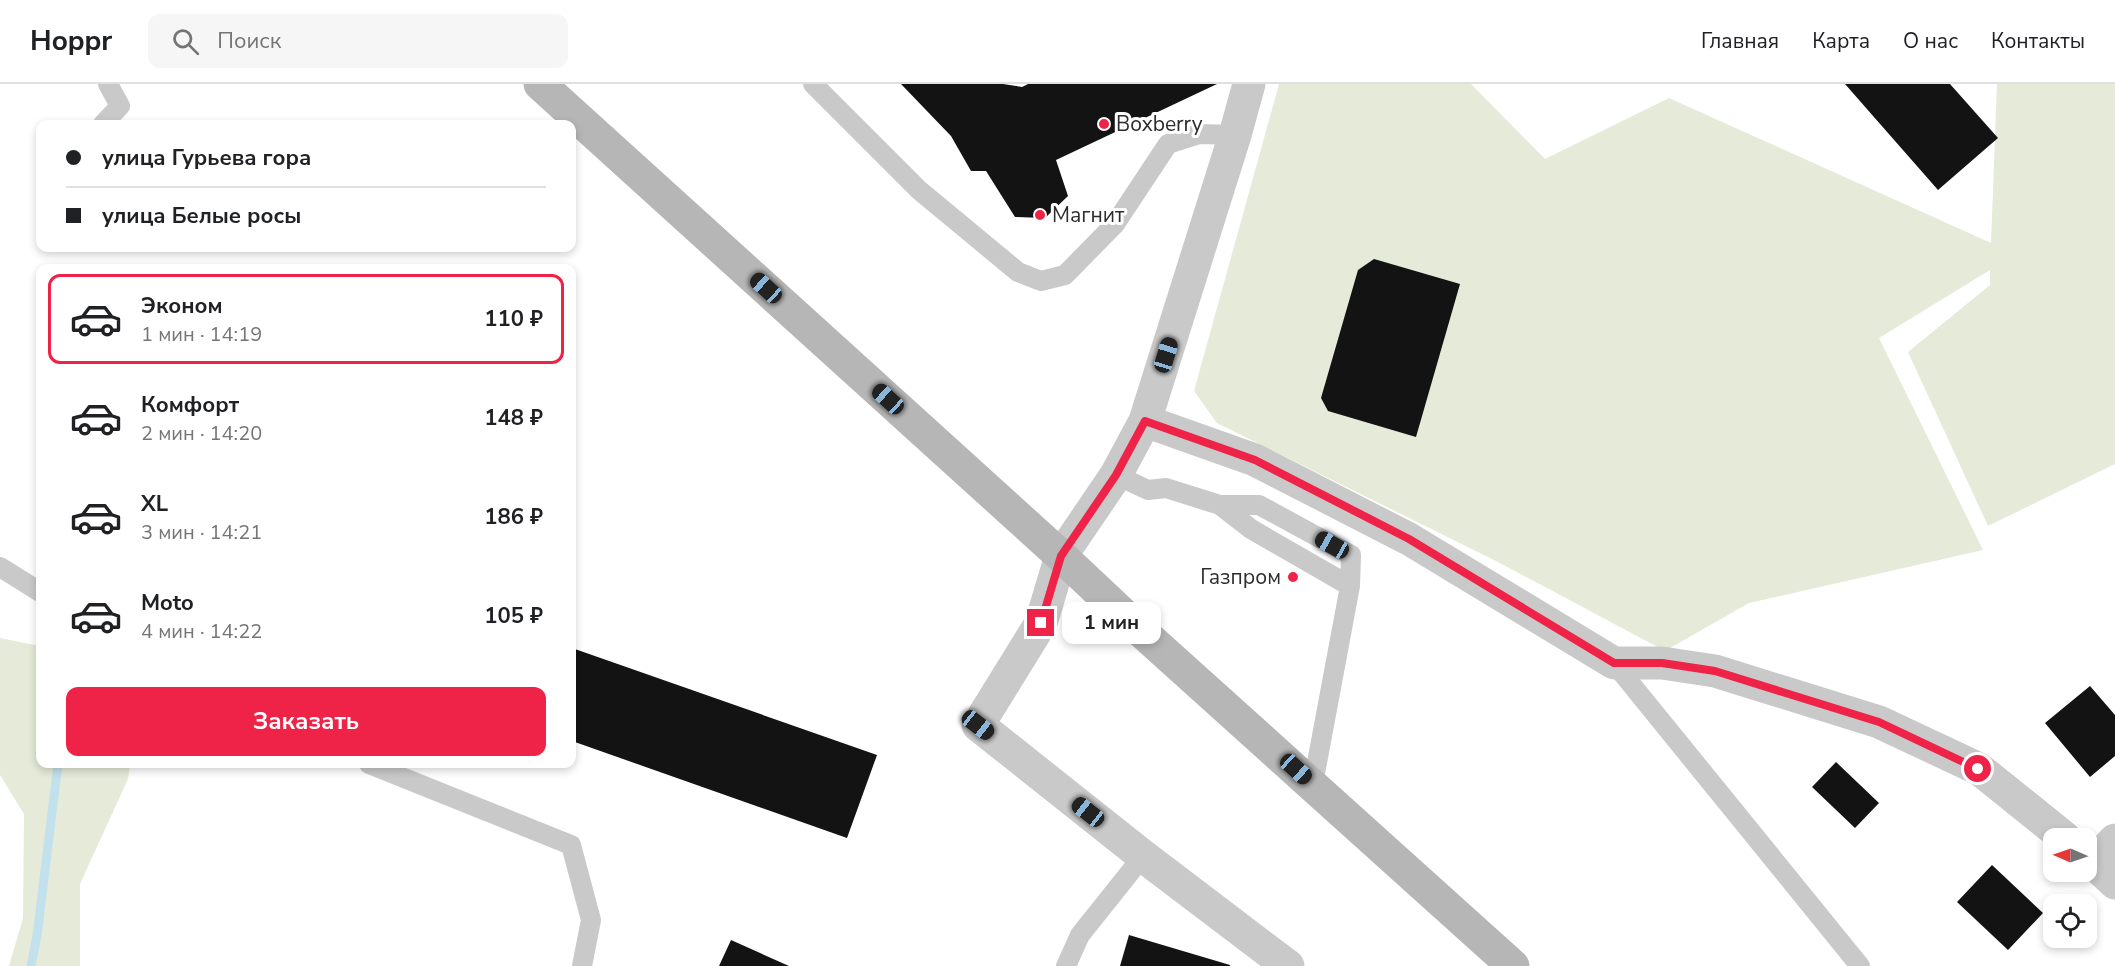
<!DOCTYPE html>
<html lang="ru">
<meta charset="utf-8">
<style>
body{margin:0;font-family:"Nunito Sans",sans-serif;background:#f6f6f6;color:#202124;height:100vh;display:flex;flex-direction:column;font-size:22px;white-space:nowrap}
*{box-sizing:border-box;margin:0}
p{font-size:20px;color:#757577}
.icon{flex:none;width:33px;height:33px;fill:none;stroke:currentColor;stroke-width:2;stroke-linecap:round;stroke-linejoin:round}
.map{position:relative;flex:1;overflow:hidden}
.side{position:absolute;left:36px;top:180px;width:540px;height:504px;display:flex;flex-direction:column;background:#fff;border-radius:12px;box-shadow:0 3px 9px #0003}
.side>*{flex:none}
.banner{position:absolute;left:36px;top:36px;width:540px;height:132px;border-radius:12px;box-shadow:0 3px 9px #0003;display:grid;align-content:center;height:132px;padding:0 30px;background:#fff}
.needle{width:39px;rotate:272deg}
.controls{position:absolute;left:2043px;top:744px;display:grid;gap:12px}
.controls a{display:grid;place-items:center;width:54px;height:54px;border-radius:12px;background:#fff;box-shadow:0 3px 9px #0003;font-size:30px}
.end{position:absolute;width:27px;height:27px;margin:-14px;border:8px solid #ef2247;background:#fff;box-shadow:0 0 0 3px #fff}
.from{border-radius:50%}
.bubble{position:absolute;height:42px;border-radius:12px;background:#fff;box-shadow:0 3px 9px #0003;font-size:20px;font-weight:700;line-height:42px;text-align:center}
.car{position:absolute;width:18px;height:36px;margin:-18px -9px;border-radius:8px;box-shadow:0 0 4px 2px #0007;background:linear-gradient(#222 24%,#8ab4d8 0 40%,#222 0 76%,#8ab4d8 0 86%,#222 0)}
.banner b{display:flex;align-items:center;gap:21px;height:57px;font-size:22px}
.banner b+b{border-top:2px solid #e0e0e0}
.banner i{width:15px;height:15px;background:#202124}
ul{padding:10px 0 0;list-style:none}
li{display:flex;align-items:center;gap:18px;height:90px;margin:0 12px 9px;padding:0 18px;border:3px solid transparent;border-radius:12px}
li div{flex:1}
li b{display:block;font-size:22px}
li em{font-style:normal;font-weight:700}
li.active{border-color:#ef2247}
li>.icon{width:54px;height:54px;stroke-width:1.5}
.action{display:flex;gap:12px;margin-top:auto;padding:12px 30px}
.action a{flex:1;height:69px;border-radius:12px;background:#ef2247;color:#fff;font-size:24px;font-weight:700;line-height:69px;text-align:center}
header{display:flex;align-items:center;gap:36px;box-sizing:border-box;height:84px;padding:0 30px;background:#fff;border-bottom:2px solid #e0e0e0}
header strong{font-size:28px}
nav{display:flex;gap:33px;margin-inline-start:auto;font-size:21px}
.search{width:420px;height:54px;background:#f6f6f6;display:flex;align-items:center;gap:15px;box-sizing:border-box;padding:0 21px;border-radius:12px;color:#757577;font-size:22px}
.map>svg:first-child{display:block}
.green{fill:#e5ebd8}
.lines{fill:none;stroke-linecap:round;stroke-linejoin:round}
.stream{stroke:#c3e1ed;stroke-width:9}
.building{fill:#131313}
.lane{stroke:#c9c9c9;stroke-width:20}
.street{stroke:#c9c9c9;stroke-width:33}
.secondary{stroke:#b6b6b6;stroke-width:33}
.route{stroke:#ef2247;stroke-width:8}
.poi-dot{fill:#ef2247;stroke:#fff;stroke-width:2}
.labels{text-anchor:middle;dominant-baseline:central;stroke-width:6;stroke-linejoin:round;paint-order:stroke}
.poi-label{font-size:21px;fill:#2c2c2c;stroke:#fff;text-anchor:start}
</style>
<header>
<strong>Hoppr</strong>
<div class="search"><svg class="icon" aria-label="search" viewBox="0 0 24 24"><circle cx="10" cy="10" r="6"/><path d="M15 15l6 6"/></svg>Поиск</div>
<nav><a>Главная</a><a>Карта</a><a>О нас</a><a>Контакты</a></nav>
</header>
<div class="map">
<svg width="2115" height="882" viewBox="0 0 2115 882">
<rect width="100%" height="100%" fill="#fff"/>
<path class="green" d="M1279,0H1471L1545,75L1669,14L1991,159L1997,0H2115V380L1988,442L1908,268L1990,201V186L1879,254L1983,466L1749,519L1665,567L1498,478L1217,339L1194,307Z
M0,554L40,562V680H130L128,695L80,800V882H9L23,834L24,730L0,691Z"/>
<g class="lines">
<path class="stream" d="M31,882L37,852L58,680"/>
</g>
<path class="building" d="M901,0H1003L1022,3L1028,0H1217L1056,76L1068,112L1045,134L1015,133L986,87H971L951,52Z
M1845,0H1950L1998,54L1938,106Z
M1374,175L1460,200L1416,353L1328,327L1321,314L1358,186Z
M572,564L877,671L847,754L572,657Z
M2090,602L2115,631V672L2090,693L2045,639Z
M1836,678L1879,719L1855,744L1812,703Z
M1992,781L2043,829L2008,866L1957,818Z
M1129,851L1230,881V882H1120Z
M731,856L789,882H719Z"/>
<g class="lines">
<path class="lane" d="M813,0L919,106L1018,188L1041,197L1065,191L1115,140L1168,60L1199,50L1235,51
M103,40L120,22L108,0
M1116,391L1148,406L1166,404L1220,421L1251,445L1350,502L1313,700
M1220,421H1259L1351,471L1350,502
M0,483L40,508
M1614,579L1860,882
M369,680L571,761L591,836L582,882
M1066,882L1080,851L1143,772"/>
<path class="street" d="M1249,0L1235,51L1145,337L1116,391L1061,472L1041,539L978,641L1143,772L1288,882
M1145,337L1255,376L1409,455L1614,579H1662L1715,587L1879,638L1979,685L2065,754
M2086,772L2115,799
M2094,778L2115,756"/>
<path class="secondary" d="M540,0L1061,472L1142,548L1513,882"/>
</g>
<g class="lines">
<path class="route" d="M1041,539L1061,472L1116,391L1145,337L1255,376L1409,455L1614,579H1662L1715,587L1879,638L1978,685"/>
</g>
<g class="poi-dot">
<circle cx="1104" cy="40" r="6"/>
<circle cx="1040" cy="131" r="6"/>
<circle cx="1293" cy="493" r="6"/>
</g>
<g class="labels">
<g class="poi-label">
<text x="1116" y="40">Boxberry</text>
<text x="1052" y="131">Магнит</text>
<text x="1281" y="493" text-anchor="end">Газпром</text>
</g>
</g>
</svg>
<div class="controls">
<a><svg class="needle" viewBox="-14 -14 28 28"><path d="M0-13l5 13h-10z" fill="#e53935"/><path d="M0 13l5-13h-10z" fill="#757577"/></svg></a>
<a><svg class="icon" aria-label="locate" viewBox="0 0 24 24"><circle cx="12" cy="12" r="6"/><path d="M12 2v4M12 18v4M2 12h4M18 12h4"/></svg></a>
</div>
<i class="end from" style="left:1978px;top:685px"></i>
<i class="end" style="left:1041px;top:539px"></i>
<div class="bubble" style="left:1062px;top:518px;width:99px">1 мин</div>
<i class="car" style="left:766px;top:204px;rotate:312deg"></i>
<i class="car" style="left:1166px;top:271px;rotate:17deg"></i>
<i class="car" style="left:888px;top:315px;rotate:312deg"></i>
<i class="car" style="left:1332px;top:461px;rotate:299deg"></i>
<i class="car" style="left:978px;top:641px;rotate:128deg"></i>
<i class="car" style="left:1296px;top:685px;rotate:132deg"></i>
<i class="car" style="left:1088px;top:728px;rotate:308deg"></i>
<div class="banner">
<b><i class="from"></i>улица Гурьева гора</b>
<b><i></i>улица Белые росы</b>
</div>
<section class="side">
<ul>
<li class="active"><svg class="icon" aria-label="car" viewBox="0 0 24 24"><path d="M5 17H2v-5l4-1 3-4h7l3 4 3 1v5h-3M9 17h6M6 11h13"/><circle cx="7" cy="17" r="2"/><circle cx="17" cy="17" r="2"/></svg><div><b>Эконом</b><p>1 мин · 14:19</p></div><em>110 ₽</em></li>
<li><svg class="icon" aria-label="car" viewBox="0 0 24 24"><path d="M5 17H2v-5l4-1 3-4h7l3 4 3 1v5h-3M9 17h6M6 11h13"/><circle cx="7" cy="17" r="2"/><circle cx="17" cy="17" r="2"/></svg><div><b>Комфорт</b><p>2 мин · 14:20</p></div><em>148 ₽</em></li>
<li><svg class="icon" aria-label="car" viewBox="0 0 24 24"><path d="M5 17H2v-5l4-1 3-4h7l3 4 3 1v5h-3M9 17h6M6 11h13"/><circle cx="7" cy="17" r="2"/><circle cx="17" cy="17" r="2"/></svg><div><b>XL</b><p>3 мин · 14:21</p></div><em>186 ₽</em></li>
<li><svg class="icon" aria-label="car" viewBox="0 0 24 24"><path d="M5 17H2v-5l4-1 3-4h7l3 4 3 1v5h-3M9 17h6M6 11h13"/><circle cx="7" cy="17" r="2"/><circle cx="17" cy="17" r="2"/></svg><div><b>Moto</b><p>4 мин · 14:22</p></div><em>105 ₽</em></li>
</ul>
<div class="action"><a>Заказать</a></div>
</section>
</div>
